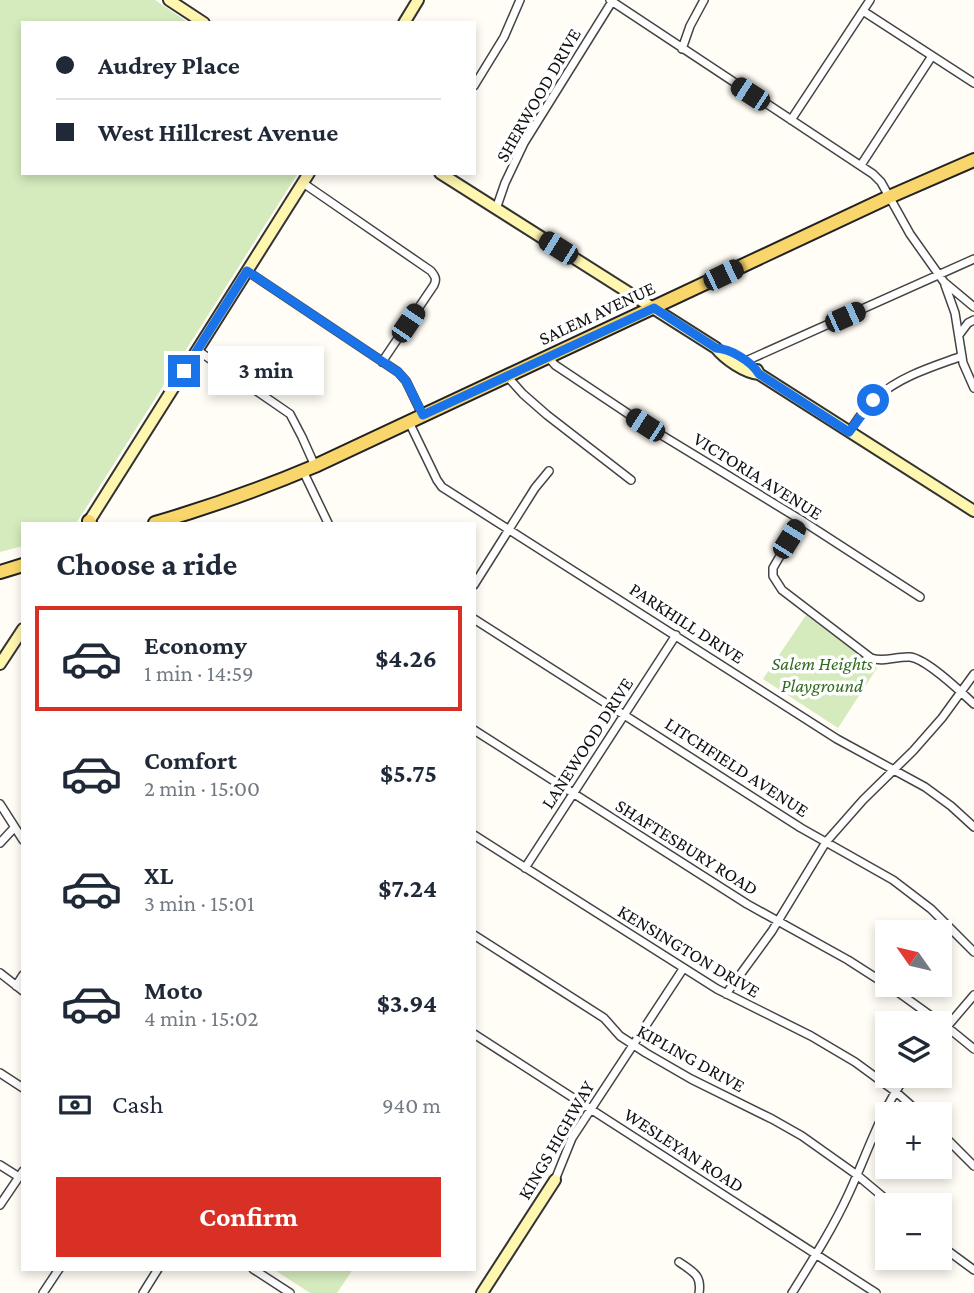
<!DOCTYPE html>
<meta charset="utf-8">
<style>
body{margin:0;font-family:"Crimson Pro",serif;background:#f2f2f3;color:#1f2937;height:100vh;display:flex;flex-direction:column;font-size:26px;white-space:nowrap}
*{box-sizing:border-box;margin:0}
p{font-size:23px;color:#747a83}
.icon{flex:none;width:38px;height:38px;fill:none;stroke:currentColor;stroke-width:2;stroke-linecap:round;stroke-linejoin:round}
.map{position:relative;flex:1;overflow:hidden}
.details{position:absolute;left:21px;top:522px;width:455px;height:749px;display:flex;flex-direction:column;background:#fff;border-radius:0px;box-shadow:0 4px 10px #0003}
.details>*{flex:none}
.guide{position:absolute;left:21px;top:21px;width:455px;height:154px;border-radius:0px;box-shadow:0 4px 10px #0003;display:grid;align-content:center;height:154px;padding:0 35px;background:#fff}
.needle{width:46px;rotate:304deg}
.buttons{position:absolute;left:875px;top:920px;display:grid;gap:14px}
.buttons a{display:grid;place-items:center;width:77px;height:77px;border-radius:0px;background:#fff;box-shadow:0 4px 10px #0003;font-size:35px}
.end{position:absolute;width:32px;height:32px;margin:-16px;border:9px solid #1a73e8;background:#fff;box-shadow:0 0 0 4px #fff}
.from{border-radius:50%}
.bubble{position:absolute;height:49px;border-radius:0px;background:#fff;box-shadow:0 4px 10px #0003;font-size:23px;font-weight:700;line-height:49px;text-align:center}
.car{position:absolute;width:21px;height:42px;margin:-21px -10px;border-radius:9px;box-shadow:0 0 5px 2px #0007;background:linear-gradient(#222 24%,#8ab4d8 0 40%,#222 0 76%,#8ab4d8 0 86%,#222 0)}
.guide b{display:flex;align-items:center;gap:24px;height:66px;font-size:26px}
.guide b+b{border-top:2px solid #e0e1e3}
.guide i{width:18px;height:18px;background:#1f2937}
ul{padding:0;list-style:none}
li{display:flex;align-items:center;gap:21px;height:105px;margin:0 14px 10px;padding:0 21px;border:4px solid transparent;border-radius:0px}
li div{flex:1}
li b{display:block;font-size:26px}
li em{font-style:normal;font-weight:700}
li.on{border-color:#d93025}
li>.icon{width:63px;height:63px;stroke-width:1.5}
h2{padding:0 35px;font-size:32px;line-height:84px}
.pay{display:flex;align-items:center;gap:18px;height:77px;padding:0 35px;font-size:26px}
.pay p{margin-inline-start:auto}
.primary-button{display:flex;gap:14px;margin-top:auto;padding:14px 35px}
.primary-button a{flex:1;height:80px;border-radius:0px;background:#d93025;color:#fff;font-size:28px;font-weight:700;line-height:80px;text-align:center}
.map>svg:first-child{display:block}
.green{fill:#d5ebbd}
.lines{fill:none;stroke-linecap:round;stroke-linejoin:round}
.street-casing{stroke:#444;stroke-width:10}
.secondary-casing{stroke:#333;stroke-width:14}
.primary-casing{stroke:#222;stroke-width:16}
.street{stroke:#fff;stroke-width:7}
.secondary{stroke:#fff6b0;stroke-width:10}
.primary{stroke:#f9d66b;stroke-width:12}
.route{stroke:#1a73e8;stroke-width:9}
.labels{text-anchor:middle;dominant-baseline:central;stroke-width:7;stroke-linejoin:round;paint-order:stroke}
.street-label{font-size:19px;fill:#111;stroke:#fff}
.park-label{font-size:19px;font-style:italic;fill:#2f6b1f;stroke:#fff}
</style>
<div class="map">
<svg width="974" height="1293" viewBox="0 0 974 1293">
<rect width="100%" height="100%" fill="#fffdf5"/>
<path class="green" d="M0,0H155L189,23H23V173H298L77,522L76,523H23V546L0,552Z
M806,615L877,668L838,728L763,679Z
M273,1269H353L337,1293H310Z"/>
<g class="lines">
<defs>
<path id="street" d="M610,0L873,174L881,182L910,234L944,282L974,307
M863,11L974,83
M682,49L690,26L704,0
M474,86L504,37L520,0
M791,120L870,0
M861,165L932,56
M303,183L431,271C435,276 437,279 434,285L382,362
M496,209L505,183L524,143L613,0
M247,271L398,372L406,381L423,416
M945,285L955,313L963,363L974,388
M959,335L968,323L974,320
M197,350L290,414L302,437L315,466
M547,356L555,365L645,425L801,520L920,597
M746,361L974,259
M507,376L523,394L547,415L631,480
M409,422L437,480L442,487L837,739L925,787L951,806L974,827
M849,432C857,420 865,407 877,397C901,376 932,367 962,356
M303,471L328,523
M801,520L773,568V576L782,590L871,658C884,663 896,656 910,657C927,659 961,692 974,704
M474,585L535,488L549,471
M474,619L801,828L893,880L931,909L974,952
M474,730L747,904L848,960L887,985
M0,804L23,840
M474,835L717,989L811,1036L855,1062L896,1092L922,1115
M0,843L14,828
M525,868L676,635
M474,935L604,1018L620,1036L646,1053L691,1079L772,1119L802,1136L857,1175L894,1206
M0,973L23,991
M888,985L952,1031L974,1049
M16,986L23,975
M726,994L772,931L826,842L863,800L913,751L942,718L974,674
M474,1034L876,1293
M940,1035L974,995
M0,1073L23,1088
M940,1132L974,1166
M0,1165L19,1177
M555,1180L572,1138L683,969
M0,1205L23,1171
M940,1245L974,1270
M679,1262C693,1272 702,1275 699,1293
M253,1269L290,1293
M43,1293L59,1269
M143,1293L158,1269
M792,1293C812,1261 833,1228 849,1193C867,1154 880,1112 906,1076"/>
<path id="secondary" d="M169,0L204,23
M404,23L418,0
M440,173L716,348C725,359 745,373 759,374
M757,370L759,374L974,511
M88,523L309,173
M0,664L23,629
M482,1293L555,1180"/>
<path id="primary" d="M89,521L90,523
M155,523C210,507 263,488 315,466L889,197L974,160
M0,572L23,565"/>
</defs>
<use href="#street" class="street-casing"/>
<use href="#secondary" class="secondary-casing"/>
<use href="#primary" class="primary-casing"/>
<use href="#street" class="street"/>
<use href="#secondary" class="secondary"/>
<use href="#primary" class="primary"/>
</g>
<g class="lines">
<path class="route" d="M184,371L247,271L398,372L406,381L423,415L654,308L716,348C731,349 751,361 759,374L849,432L873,400"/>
</g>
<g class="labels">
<g class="street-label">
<text transform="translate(538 95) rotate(-60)">SHERWOOD DRIVE</text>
<text transform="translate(597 313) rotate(-25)">SALEM AVENUE</text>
<text transform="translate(758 476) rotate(32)">VICTORIA AVENUE</text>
<text transform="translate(687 623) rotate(33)">PARKHILL DRIVE</text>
<text transform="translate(587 743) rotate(-57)">LANEWOOD DRIVE</text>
<text transform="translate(737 767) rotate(33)">LITCHFIELD AVENUE</text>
<text transform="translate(687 847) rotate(32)">SHAFTESBURY ROAD</text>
<text transform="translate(689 951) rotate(31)">KENSINGTON DRIVE</text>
<text transform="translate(691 1058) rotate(29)">KIPLING DRIVE</text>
<text transform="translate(556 1140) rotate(-60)">KINGS HIGHWAY</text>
<text transform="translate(684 1150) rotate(33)">WESLEYAN ROAD</text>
</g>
<g class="park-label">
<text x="822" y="663">Salem Heights<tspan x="822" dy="22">Playground</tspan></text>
</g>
</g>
</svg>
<div class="buttons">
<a><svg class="needle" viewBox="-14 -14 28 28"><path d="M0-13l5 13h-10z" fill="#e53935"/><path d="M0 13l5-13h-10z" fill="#747a83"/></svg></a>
<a><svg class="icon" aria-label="layers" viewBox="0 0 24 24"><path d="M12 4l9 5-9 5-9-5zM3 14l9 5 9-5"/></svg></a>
<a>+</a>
<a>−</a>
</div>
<i class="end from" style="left:873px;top:400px"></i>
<i class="end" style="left:184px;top:371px"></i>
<div class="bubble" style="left:208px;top:346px;width:116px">3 min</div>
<i class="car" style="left:750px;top:94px;rotate:303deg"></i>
<i class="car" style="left:558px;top:248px;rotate:302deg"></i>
<i class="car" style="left:723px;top:275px;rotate:64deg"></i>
<i class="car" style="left:845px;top:317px;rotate:66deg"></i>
<i class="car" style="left:408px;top:323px;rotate:34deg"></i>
<i class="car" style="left:645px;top:425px;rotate:303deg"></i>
<i class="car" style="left:789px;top:539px;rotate:32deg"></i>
<div class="guide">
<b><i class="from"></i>Audrey Place</b>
<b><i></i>West Hillcrest Avenue</b>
</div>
<section class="details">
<h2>Choose a ride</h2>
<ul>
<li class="on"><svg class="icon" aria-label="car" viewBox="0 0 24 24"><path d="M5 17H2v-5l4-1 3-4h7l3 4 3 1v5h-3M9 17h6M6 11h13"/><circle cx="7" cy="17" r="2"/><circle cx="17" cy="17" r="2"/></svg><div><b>Economy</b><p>1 min · 14:59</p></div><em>$4.26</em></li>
<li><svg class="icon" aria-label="car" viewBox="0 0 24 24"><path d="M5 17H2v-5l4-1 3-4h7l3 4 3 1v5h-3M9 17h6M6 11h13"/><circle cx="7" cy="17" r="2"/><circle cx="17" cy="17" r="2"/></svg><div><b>Comfort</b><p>2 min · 15:00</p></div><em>$5.75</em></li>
<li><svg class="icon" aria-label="car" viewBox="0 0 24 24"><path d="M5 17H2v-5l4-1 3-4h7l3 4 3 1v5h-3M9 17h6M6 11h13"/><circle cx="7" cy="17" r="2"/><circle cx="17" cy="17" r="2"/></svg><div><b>XL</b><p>3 min · 15:01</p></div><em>$7.24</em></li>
<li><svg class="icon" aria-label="car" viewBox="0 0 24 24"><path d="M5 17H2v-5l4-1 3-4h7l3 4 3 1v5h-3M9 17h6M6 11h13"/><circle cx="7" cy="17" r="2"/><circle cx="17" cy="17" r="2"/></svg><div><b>Moto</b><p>4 min · 15:02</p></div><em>$3.94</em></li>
</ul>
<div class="pay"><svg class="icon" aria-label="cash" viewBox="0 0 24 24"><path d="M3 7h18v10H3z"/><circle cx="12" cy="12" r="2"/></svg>Cash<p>940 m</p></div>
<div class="primary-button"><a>Confirm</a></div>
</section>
</div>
